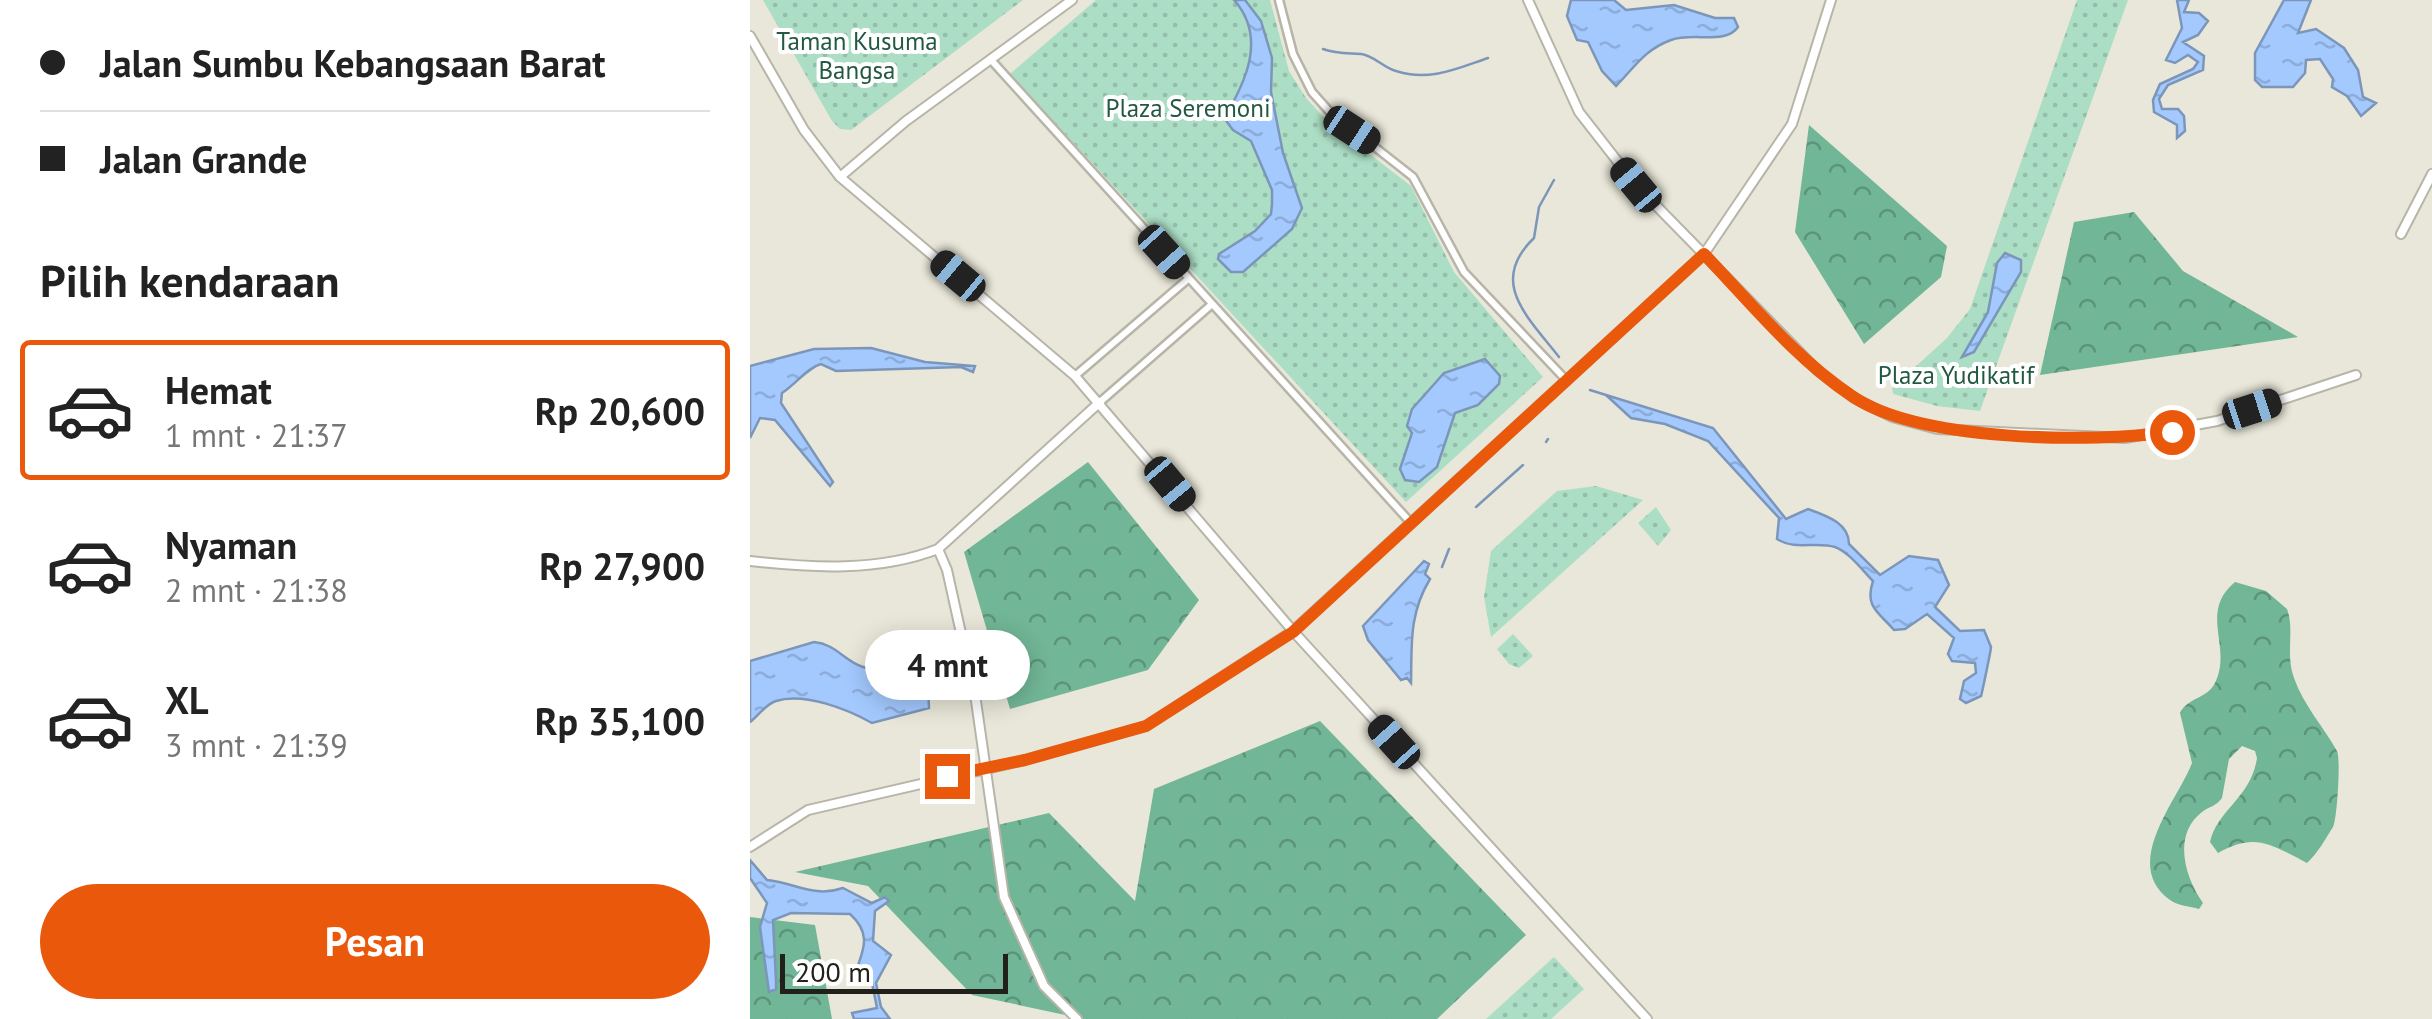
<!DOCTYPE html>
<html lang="id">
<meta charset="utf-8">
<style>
body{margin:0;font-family:"PT Sans",sans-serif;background:#f6f6f6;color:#222;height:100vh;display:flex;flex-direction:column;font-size:38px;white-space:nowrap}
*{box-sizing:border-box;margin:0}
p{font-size:32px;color:#767676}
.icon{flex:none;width:55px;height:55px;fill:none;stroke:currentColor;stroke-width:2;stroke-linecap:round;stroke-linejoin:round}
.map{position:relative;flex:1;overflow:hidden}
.panel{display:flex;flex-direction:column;background:#fff;width:750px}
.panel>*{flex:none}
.guide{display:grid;align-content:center;height:220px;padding:0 40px;background:#fff}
.scale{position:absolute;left:30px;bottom:25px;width:228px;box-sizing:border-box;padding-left:10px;border:5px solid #21201b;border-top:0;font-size:28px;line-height:35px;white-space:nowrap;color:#21201b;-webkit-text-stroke:8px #fff;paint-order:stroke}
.end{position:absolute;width:45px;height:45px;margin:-22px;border:12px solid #ea580c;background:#fff;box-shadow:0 0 0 5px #fff}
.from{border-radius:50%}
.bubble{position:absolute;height:70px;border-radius:35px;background:#fff;box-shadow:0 5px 25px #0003;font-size:32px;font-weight:700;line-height:70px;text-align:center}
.car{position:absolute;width:30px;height:60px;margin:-30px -15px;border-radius:12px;box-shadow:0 0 8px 2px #0007;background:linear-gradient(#222 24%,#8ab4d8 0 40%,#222 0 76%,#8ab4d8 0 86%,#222 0)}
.guide b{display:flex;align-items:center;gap:35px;height:95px;font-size:38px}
.guide b+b{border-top:2px solid #e0e0e0}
.guide i{width:25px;height:25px;background:#222}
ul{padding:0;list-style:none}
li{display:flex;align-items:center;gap:30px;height:140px;margin:0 20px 15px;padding:0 20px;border:5px solid transparent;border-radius:10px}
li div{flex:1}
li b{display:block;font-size:38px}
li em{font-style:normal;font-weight:700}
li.active{border-color:#ea580c}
li>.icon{width:90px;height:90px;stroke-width:1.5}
h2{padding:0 40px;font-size:45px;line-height:120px}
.cta{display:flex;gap:20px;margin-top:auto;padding:20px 40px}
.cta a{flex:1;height:115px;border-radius:60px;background:#ea580c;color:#fff;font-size:40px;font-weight:700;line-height:115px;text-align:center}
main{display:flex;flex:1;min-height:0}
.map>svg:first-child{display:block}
.grass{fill:url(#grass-dots)}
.forest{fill:url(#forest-crowns)}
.water{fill:url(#water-ripples);stroke:#7c96ba;stroke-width:2.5}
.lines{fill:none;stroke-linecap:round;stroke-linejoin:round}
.stream{stroke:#7c96ba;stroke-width:2.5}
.minor-casing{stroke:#b7b5a8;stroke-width:11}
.tertiary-casing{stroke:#b7b5a8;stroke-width:12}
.minor{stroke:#fff;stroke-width:6}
.tertiary{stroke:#fff;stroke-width:8}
.route{stroke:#ea580c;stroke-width:12}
.labels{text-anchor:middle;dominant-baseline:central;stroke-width:8;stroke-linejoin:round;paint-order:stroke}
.park-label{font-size:25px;fill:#235942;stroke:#fff}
</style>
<main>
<section class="panel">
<div class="guide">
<b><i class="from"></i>Jalan Sumbu Kebangsaan Barat</b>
<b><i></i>Jalan Grande</b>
</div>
<h2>Pilih kendaraan</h2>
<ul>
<li class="active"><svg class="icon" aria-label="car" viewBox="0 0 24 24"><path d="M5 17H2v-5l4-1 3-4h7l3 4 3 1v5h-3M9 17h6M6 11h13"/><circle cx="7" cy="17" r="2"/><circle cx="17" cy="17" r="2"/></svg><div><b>Hemat</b><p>1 mnt · 21:37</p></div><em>Rp 20,600</em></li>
<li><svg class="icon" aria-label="car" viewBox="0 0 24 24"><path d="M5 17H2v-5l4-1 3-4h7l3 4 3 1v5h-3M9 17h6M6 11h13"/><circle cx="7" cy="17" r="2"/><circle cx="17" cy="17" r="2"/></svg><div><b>Nyaman</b><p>2 mnt · 21:38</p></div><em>Rp 27,900</em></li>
<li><svg class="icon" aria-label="car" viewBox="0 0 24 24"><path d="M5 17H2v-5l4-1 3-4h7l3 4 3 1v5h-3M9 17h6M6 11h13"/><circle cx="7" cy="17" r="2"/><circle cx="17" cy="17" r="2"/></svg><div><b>XL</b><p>3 mnt · 21:39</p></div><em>Rp 35,100</em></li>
</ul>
<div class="cta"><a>Pesan</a></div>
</section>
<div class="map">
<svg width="1682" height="1019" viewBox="0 0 1682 1019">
<defs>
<pattern id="grass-dots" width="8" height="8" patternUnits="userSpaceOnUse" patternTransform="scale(2.5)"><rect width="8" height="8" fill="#acdec5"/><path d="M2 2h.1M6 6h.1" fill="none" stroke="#94bea9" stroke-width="1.8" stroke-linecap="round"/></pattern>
<pattern id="forest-crowns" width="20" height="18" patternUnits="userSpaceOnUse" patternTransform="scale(2.5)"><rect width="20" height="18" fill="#71b696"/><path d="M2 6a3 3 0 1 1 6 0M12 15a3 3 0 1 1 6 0" fill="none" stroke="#5c947a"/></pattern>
<pattern id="water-ripples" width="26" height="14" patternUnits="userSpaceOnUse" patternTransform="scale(2.5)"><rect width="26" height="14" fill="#a3c9fe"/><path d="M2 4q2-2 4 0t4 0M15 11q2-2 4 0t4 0" fill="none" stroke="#8cacd9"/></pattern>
</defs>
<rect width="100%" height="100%" fill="#e9e7d9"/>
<path class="grass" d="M13,0H273L101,130L90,129L82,121Z
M346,0H520L539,71L556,98L577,121L661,186L704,272L793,377L656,502L260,74Z
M1327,0H1378L1230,411L1187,406L1143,394L1142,388L1197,338L1220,309Z
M846,486L893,500L741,637L734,597L741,551L807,491Z
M906,507L921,530L908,546L888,523Z
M763,634L783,656L769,668L759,664L747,649Z
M804,957L834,989L801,1019H736Z"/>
<path class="forest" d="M1059,125L1197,246L1191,277L1114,344L1045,232Z
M1384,212L1433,271L1548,337L1290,375L1324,222Z
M338,462L449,600L398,670L260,709L214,552Z
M1485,582L1516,591L1537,609C1545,629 1535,654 1544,678C1554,706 1573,726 1587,751C1591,758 1587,821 1583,827C1576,838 1568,853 1557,863C1520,844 1505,832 1468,853L1460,842C1467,810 1501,798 1507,758L1505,751L1492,746L1479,759L1472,798C1465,807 1460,806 1452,812C1422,835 1435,878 1453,903L1449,909C1440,906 1428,906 1420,900C1370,864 1428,800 1442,763L1430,713C1438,697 1457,699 1465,683C1483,646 1448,613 1485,582Z
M570,721L776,935L687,1019H334L222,995L118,886L45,872L299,813L385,901L404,789Z
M0,917L65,925L82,1019H0Z"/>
<path class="water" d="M484,0H495L511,21L522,58L521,92L533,153L552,208L542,229L493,272H481L468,259L469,254L505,231L521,214L522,204V190L501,141L483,130L474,118C496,82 517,37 484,0Z
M821,0H864L876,10L924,5L965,18H984L988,27C976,45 942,32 921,40C894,50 885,67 866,86L852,71L838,42L827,40L817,16Z
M1427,0H1439L1434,12L1449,13L1458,21L1448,35L1433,42L1454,56L1453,70L1418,85L1409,99L1412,109H1428L1434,116L1435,131L1427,138V125L1404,112L1403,100L1410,84L1443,69L1448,62L1438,55L1425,63L1416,60L1432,28Z
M1534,0H1561L1548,33L1566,29L1594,48L1608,70L1613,97L1626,103L1611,116L1597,96L1582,87L1583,79L1570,59L1556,60L1555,73L1543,87H1512L1505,80V53Z
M1255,253L1271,260V272L1224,352L1212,357L1238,312L1247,263Z
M121,348L175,362L225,366L223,372L211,367L86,371L71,364C57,368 46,384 32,393L31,403L83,482L80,486L25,420L10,418L0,438V366L64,349Z
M735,359L750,376L749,384L728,405L705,413L687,467L669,482L655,480L650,469L662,433L657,426L662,409L694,373Z
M856,395L963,428L1036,519L1058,509C1077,516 1099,523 1099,544L1130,575L1159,556L1188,560L1199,585L1185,607L1210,631L1234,630L1241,647C1241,650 1232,693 1231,696L1216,703L1210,699L1214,681L1226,673L1225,663L1202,661L1198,654L1204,638L1177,614L1155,629L1144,630C1130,613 1114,608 1123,581C1113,571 1099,552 1085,547C1065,541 1046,551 1027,539L1029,518L958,441L915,424L881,418Z
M674,561L679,564L675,574L680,579C658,615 662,649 661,683L657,678L651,680L618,640L613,626Z
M64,642C86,644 94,661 113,667C132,674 158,664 177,661L179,708L122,723C97,709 54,692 26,701C16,704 8,716 0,722V661Z
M0,860L17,880C46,883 64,898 93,888L122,903L135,897L139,901L125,911L123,941L141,955L126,983L131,1007L140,1019H104L102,1013L127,1008L122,983L103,984C106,959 128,939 100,914L41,913L23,920L26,981V989L19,992L10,927L17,903L0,878Z"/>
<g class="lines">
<path class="stream" d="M573,49C587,54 596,53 611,54C623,55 634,68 646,71C680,82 708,68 738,58
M804,180L789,207L784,238C738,282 777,316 809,357
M840,390L856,395
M796,442L798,439
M726,507L773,465
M692,567L699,549"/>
<defs>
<path id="minor" d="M529,0L543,54L562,92L579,111L663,177L714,272L817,381
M242,61L661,523
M325,376L438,279
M350,402L461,305"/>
<path id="tertiary" d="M778,0L829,112L886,185L1067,370L1104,398L1142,417L1187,429L1375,438L1467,421L1606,375
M0,36L54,130L90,177L325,376L543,631L897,1019
M90,177L156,121L322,0
M1651,234L1682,174
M188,549L197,570L226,701L254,897L294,986L327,1019
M0,561C62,568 129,572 188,549L350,402
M0,847L58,810L275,760L396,726L543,631L954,254L1042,124L1081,0"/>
</defs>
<use href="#minor" class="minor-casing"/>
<use href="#tertiary" class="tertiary-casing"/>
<use href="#minor" class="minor"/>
<use href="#tertiary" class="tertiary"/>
</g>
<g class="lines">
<path class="route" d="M197,776L275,760L396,726L543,632L954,254C1001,303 1045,358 1102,396C1169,442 1342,443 1422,432"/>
</g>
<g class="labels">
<g class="park-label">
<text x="107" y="41">Taman Kusuma<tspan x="107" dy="29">Bangsa</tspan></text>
<text x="438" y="108">Plaza Seremoni</text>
<text x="1206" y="375">Plaza Yudikatif</text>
</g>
</g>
</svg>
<div class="scale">200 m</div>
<i class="end from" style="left:1422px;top:432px"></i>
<i class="end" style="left:197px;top:776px"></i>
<div class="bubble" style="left:115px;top:630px;width:165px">4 mnt</div>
<i class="car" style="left:602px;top:130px;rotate:123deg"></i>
<i class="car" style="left:886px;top:185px;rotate:320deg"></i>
<i class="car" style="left:414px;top:252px;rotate:138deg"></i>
<i class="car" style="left:208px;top:276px;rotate:310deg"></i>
<i class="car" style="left:1502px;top:409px;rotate:72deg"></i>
<i class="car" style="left:420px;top:484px;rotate:140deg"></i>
<i class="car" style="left:644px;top:742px;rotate:318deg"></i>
</div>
</main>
